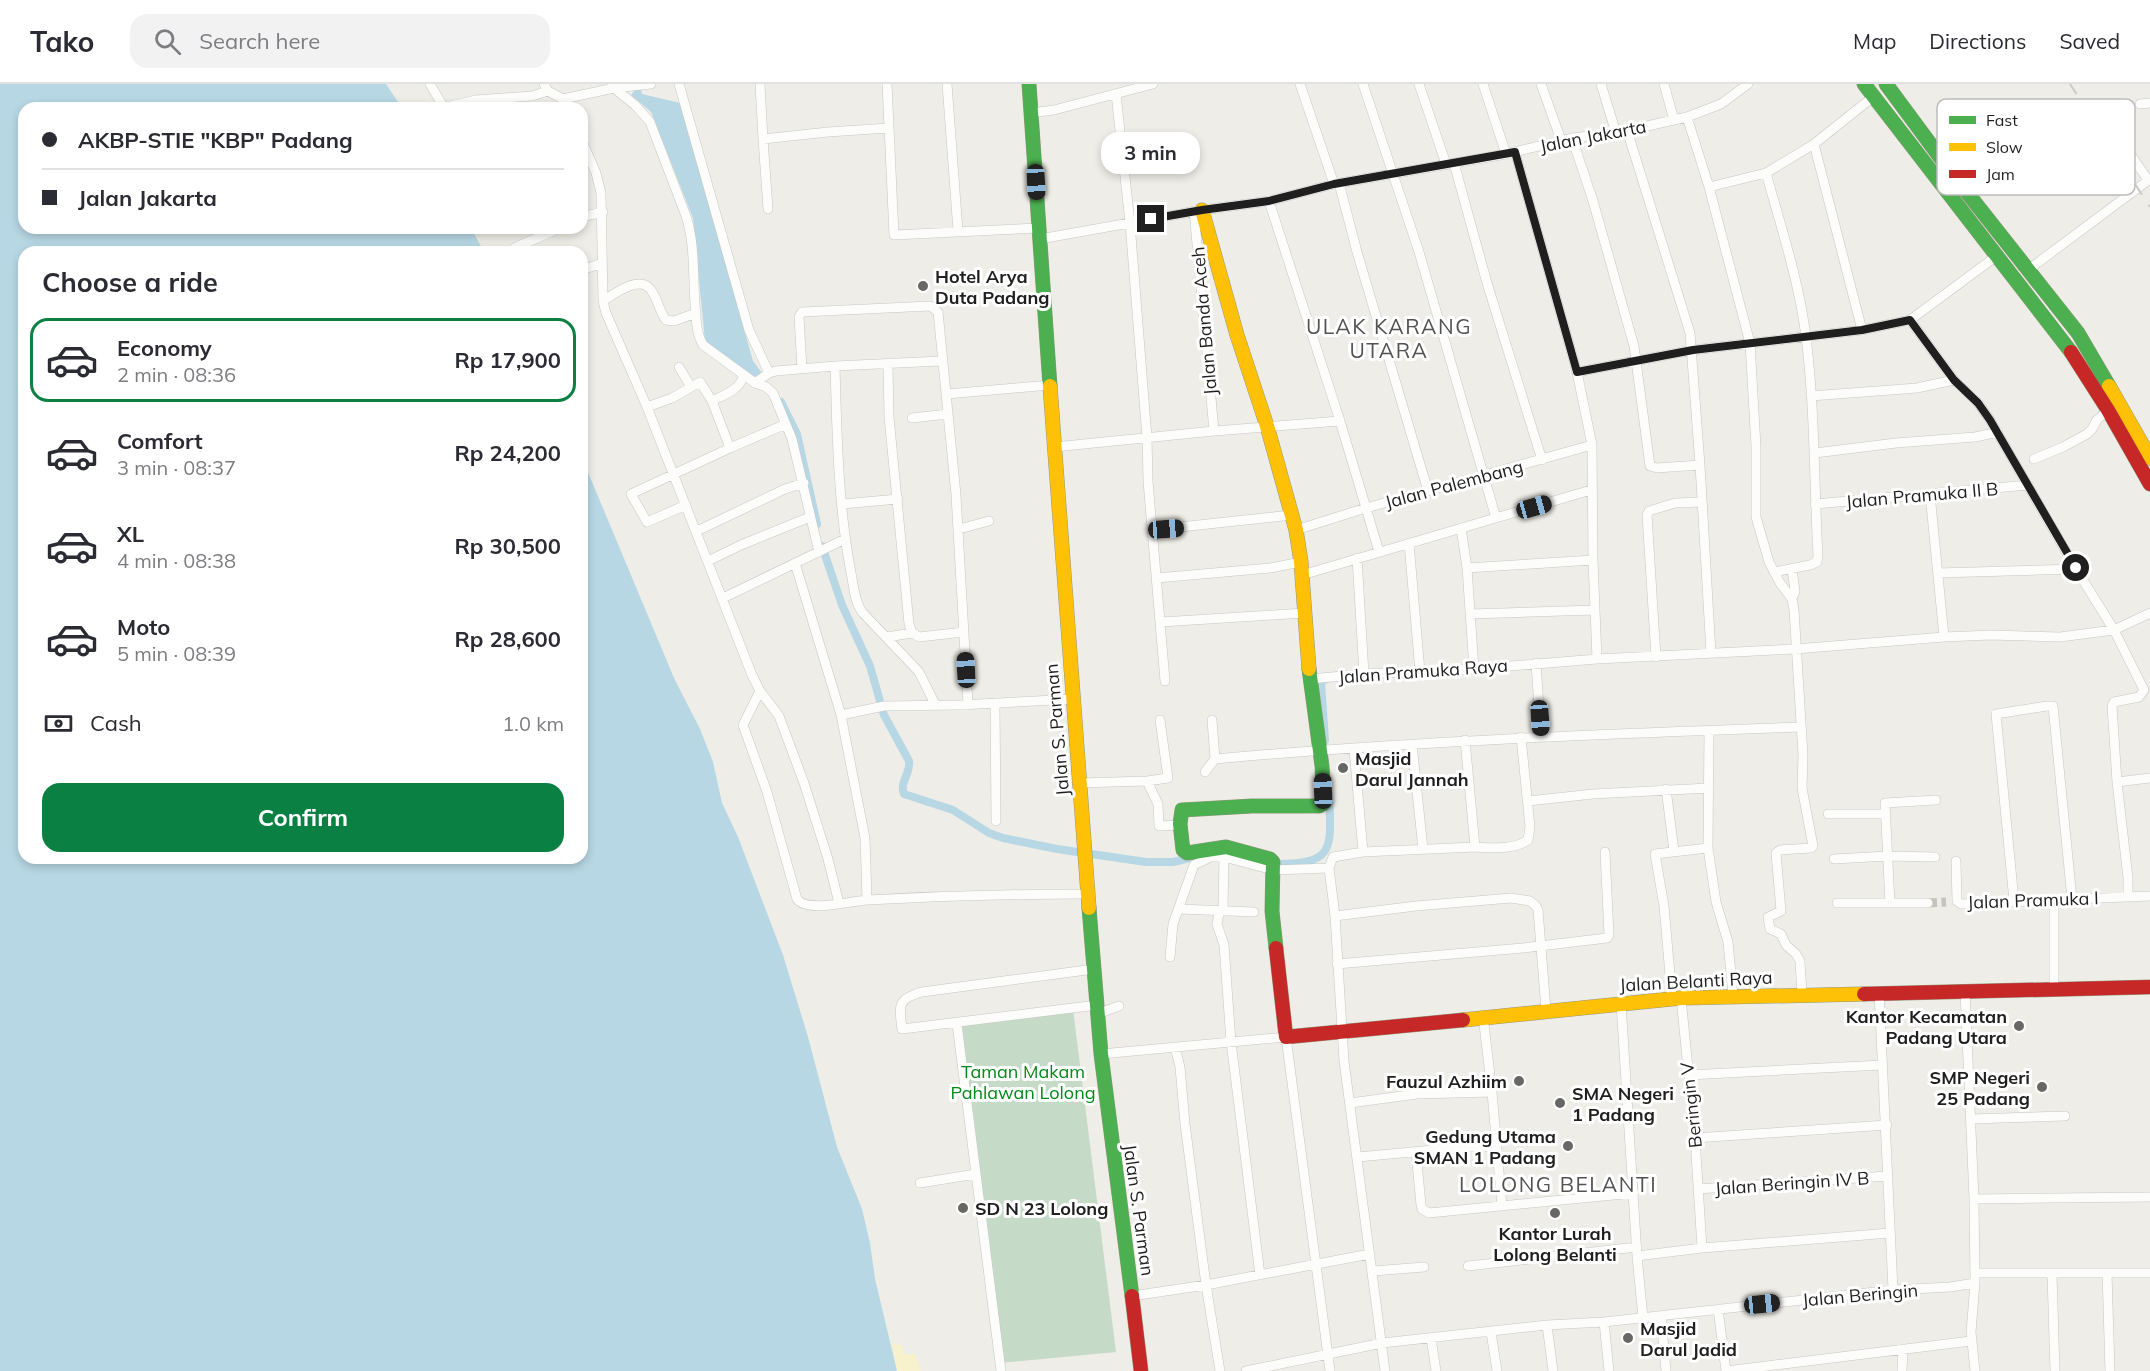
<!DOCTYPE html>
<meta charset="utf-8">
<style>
body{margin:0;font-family:Mulish,sans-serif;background:#f2f2f3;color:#2b2b33;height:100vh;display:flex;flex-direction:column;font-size:22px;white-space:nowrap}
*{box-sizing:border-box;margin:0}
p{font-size:20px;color:#7c7c81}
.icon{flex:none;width:33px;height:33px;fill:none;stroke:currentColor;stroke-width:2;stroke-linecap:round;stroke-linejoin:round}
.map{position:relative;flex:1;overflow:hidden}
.side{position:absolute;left:18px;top:162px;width:570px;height:618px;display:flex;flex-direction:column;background:#fff;border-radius:18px;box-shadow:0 3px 9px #0003}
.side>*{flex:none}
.top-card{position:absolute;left:18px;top:18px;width:570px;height:132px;border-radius:18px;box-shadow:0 3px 9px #0003;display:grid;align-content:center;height:132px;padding:0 24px;background:#fff}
.end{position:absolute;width:27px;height:27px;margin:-14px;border:8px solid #1f1f1f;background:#fff;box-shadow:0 0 0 3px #fff}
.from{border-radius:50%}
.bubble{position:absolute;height:42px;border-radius:18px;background:#fff;box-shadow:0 3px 9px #0003;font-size:20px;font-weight:700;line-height:42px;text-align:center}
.car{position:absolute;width:18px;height:36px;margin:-18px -9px;border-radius:8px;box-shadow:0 0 4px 2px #0007;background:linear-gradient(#222 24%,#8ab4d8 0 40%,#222 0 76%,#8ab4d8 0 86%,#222 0)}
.top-card b{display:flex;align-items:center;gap:21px;height:57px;font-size:22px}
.top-card b+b{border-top:2px solid #e1e1e2}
.top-card i{width:15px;height:15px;background:#2b2b33}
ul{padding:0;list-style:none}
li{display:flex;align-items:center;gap:18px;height:84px;margin:0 12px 9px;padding:0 12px;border:3px solid transparent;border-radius:18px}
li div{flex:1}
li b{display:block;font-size:22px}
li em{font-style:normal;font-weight:700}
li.on{border-color:#0b8043}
li>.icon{width:54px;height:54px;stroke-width:1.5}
h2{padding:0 24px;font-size:27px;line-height:72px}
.pay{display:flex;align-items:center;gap:15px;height:66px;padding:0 24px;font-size:22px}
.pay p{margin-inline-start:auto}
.button{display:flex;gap:12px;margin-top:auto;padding:12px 24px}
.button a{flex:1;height:69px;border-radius:18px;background:#0b8043;color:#fff;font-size:24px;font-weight:700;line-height:69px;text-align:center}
header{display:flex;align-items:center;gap:36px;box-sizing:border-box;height:84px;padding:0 30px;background:#fff;border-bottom:2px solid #e1e1e2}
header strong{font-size:28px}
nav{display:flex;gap:33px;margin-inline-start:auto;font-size:21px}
.search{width:420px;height:54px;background:#f2f2f3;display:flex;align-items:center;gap:15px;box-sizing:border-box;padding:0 21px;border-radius:18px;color:#7c7c81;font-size:22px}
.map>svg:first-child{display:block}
.sand{fill:#f7f2cb}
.cemetery{fill:#c5dbc7}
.water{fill:#b7d7e4}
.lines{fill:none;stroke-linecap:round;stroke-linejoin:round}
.canal{stroke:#b7d7e4;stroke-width:8}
.street-tunnel{stroke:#c5c4bf;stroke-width:9;stroke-dasharray:9 4.5;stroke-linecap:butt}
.street-casing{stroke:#c6c6c3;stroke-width:10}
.fast-casing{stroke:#94997e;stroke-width:15}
.slow-casing{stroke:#94997e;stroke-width:15}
.jam-casing{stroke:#94997e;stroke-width:15}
.street{stroke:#fcfcfb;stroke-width:9}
.fast{stroke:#4caf50;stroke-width:14}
.slow{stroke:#ffc107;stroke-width:14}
.jam{stroke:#c62828;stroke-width:14}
.rail{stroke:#cbcbca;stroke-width:2;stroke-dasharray:12 12;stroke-linecap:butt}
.route{stroke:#1f1f1f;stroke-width:8}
.poi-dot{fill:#676765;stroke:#fff;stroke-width:2}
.labels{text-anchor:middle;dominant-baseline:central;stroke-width:6;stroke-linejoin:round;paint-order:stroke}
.street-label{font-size:18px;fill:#1f1f1f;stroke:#fff}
.poi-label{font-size:18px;font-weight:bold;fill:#1f1f1f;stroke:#fff;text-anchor:start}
.park-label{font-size:18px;fill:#018919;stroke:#fff}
.quarter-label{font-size:21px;letter-spacing:1.5px;fill:#525252;stroke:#fff}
.key{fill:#fff;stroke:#bcbcbc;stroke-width:1.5}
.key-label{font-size:16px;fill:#1f1f1f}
</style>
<header>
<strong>Tako</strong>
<div class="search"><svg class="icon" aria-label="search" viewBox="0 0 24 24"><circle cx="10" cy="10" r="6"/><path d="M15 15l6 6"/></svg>Search here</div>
<nav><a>Map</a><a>Directions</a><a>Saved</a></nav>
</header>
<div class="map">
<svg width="2150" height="1287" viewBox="0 0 2150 1287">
<rect width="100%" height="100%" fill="#eeede7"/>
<path class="sand" d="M892,1259L902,1262L904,1271L914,1269L921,1287H897Z"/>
<path class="cemetery" d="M1073,925L1116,1268L1000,1279L956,941Z"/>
<path class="water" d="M0,0H386L402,24H24V144H471L484,168H24V774H582V374L674,594L700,645L713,678L722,719L738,753L783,871L808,953L837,1063L862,1125L870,1159L875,1195L897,1287H0Z
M633,0H640L642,10L680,19L753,277L762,289L754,293L705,257L693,134L651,28L631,11L634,7Z"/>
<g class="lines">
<path class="canal" d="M781,318L797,350L817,440
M822,462L842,521L870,582L884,631L909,677C911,689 899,699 904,710L953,726L989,749L1003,754L1057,765L1146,778H1173L1194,773
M1325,656L1321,599L1325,595L1329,594
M1270,780C1334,781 1332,768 1329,711"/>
<path class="street-tunnel" d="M1928,819L1946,818"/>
<defs>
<path id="street" d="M430,0L443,22L446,23L476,16L532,12L548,7
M544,0L548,7L563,15L614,4L651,0
M612,0L614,4L635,21L650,38L686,132C695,159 693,192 695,220C696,233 696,249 703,261L755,299L766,303L773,309L792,355L819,468
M679,0L749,246L769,289
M760,0L763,55
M887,0L894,151L1038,144
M947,0L958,147
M1300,0L1334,100
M1363,0L1419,168L1496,434
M1419,0L1446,80
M1483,0L1506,70
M1541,0L1561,56
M1601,0L1616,49
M1664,0L1674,36
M1116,10L1130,139L1147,354L1148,397L1165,597
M2140,20L2150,19
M2111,27L2106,32L2107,36L2148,96
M1031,29L1054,26L1153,0
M1687,33L1709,103L1750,259L1756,363V433L1769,478L1780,499L1792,515L1794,526L1803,671L1802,704L1813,762L1811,764L1780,766L1776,769L1781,827L1768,833L1770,845L1781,850L1786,861L1796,870L1800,877L1802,910
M1627,46L1690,249L1700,381L1711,569
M1572,54L1593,117L1634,262L1650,382L1657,384L1700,381
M582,57L596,89L601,109L603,217L606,229L647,323L752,591L760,607L779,632L804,699L828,775L839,819
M1814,60L1862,246
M1454,79L1487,199L1542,376
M1766,89C1781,143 1799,197 1806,253C1815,325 1814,399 1818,472L1817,478L1810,481L1774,488
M1339,99L1357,168L1428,407
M1709,103L1766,89L1814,60L1873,13
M1269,117L1340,337
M768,125L763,55L828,48L889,44
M1194,127L1214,347
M585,132L603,128
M1040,155L1202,126L1269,117L1334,100L1506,70L1572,54L1616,49L1687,33L1721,20L1748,0
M514,164L560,144
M582,186L602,179
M2028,186L2150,95
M603,217C614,210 640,190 651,206C658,215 659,227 666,236L674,237L696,229
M888,281L889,333L909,540L912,549L919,553L964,548
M835,282C837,351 838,421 851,489C854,502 854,517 862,528L919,588L936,622
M679,283L691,303
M802,285L799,233L802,228L930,222L938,228L956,411L968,621
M1577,288L1693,266L1862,246L1910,236L1998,171
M755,299L769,289L776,287L835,282L941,277
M947,310L1050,301
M1811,312L1917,304L1954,296
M712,317C724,311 742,305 743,291
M647,323L672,314L700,298L712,317L730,364L786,340
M912,334L948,330
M1592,361L1593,476L1597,575
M1054,363L1214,347L1340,337L1366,424L1592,361L1577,288L1515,68
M1815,369L1896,359L1975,353L1998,348
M2034,375L2063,363L2087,350L2092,345L2097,336L2108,326
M1930,410L1944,553
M842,420L898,415
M1815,420L2028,401
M686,421L647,438L631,410L730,364
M1461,444L1467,484L1474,585
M959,445L989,437
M1152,446L1292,431
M1296,446L1366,424L1379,468
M697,447L785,405L804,399
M1409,459L1420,588
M1357,474L1364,590
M708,477L741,461L810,433
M795,479L841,631L865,754L867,816
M1467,484L1593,476
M1792,485L1795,507L1792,515
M1938,489L2076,485
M1302,491L1591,406
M1157,494L1270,484L1301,478
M723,514L845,455
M1470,530L1595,526
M1161,538L1304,529
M887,553L912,549
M1656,573L1647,431L1649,427L1675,419L1702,418
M1536,579L1541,653
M1310,595L1364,590L1474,585L1597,575L1795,565L1944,553L1991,551L2060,553L2114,546L2076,485L1990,336L1978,319L1954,296L1910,236
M760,607L743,641L767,708L797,815C807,829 851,817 867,816C941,812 1014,810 1087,810
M995,619L996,737
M841,631L884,622L959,621L1073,615
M1212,636L1215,675
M1709,647L1708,764L1716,818L1728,858L1733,912
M1412,660L1423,765
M1354,665L1363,768L1333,773L1329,784L1335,832L1344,977L1385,1287
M1205,688L1215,675C1410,657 1606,650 1801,643
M1147,697L1168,694L1160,636
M2117,698L2150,694
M1080,699L1147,697L1158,720L1159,742L1181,741
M1666,705L1674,767
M1528,717L1593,710L1709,704
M1828,730H1886
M1475,763C1491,764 1514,766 1528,756L1530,743L1521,653
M1363,768L1475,763L1465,656
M1224,773L1223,825L1219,829L1217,840L1224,861L1231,958L1260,1191
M1834,775L1888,772L1935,773
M1956,777L1957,817L1961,820L2150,812
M2128,813V794L2117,698L2112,622L2114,618L2139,613L2144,606L2114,546L2150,529
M2054,816V904
M2014,817L1996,630L2047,622H2053L2072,815
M1837,819H1928
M1890,819L1885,719L1936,716
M1179,825L1254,828
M1335,832L1416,822L1511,814L1530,817L1536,822L1538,826L1546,926
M1170,873L1173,840L1194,781L1211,773H1224L1273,786L1329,784
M1337,880L1523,864L1607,854L1609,851L1605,768
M1094,885L922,908C897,915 899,921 902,945L1097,921
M1965,907L1974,1115L1975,1199L1971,1248L1975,1287
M1879,908L1893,1206
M1672,914L1664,822L1655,770L1708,764
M1681,914L1695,1054L1702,1164
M1621,919L1637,1172L1643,1234
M1097,930L1119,922
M1483,932L1492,1008L1502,1122
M957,940L1001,1287
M1175,963L1180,983L1185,1040L1206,1201L1220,1287
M1101,970L1286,953L1330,1287
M1688,991L1882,981
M1350,1019L1417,1010L1492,1008
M1971,1035L2065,1032
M1695,1054L1887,1041
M1416,1068L1421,1121L1422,1125L1429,1129L1634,1109
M1358,1073L1465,1063H1496
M920,1099L976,1090
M1698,1105L1887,1092
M1974,1115L2150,1113
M1637,1172L1702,1164L1890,1149
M1468,1182L1637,1163
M1373,1187L1424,1183
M1975,1189H2150
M2107,1189L2110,1287
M2052,1190L2055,1287
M1132,1212L1206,1201L1370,1170
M1718,1225L1726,1287
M1661,1232L1666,1287
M1604,1238L1609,1287
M1547,1241L1553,1287
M1491,1248L1497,1287
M1431,1254L1436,1287
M1246,1287L1382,1259L1547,1241L1604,1238L1893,1206L1950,1203L1975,1199
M1726,1287L1971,1257
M1902,1287L1903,1265"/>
<path id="fast" d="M1029,0L1050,302
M1864,0L2071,268
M1886,0L1954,92L2078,249L2109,302
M1089,824L1101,970L1132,1212
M1276,864L1272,827L1273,778L1270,775L1226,763L1187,769L1183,766L1180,740L1182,726L1252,722H1319L1324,719L1322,682L1309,585"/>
<path id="slow" d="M1202,126L1237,251L1267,342L1296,446L1301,478L1309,585
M1050,302L1089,824
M2109,302L2150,374
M1463,936L1681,914L1864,910"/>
<path id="jam" d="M2071,268L2108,326L2150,400
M1276,864L1286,953L1463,936
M1864,910L2150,903
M1132,1212L1141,1287"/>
</defs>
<use href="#street" class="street-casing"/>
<use href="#fast" class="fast-casing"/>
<use href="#slow" class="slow-casing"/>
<use href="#jam" class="jam-casing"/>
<use href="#street" class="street"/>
<use href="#fast" class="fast"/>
<use href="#slow" class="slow"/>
<use href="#jam" class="jam"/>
<path class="rail" d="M2070,0L2150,123"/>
</g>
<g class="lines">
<path class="route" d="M1151,135L1202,126L1269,117L1334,100L1515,68L1577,288L1693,266L1862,246L1910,236L1954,296L1978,319L1990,336L2076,484"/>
</g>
<g class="poi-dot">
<circle cx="923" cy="202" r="6"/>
<circle cx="1343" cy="684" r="6"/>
<circle cx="2019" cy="942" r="6"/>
<circle cx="1519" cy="997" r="6"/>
<circle cx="2042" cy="1003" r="6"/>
<circle cx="1560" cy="1019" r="6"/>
<circle cx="1568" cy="1062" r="6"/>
<circle cx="963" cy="1124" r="6"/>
<circle cx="1555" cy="1129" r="6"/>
<circle cx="1628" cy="1254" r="6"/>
</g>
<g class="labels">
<g class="street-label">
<text transform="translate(1593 52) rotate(-11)">Jalan Jakarta</text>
<text transform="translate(1204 237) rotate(-95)">Jalan Banda Aceh</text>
<text transform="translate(1454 400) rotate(-15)">Jalan Palembang</text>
<text transform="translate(1922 411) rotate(-5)">Jalan Pramuka II B</text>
<text transform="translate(1423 587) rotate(-4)">Jalan Pramuka Raya</text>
<text transform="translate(1057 646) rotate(-95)">Jalan S. Parman</text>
<text transform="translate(2033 816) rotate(-2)">Jalan Pramuka I</text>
<text transform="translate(1696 897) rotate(-3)">Jalan Belanti Raya</text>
<text transform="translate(1691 1021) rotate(-96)">Beringin V</text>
<text transform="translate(1792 1099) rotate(-4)">Jalan Beringin IV B</text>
<text transform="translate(1139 1126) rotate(82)">Jalan S. Parman</text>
<text transform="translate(1860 1211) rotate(-5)">Jalan Beringin</text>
</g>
<g class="poi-label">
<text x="935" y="192">Hotel Arya<tspan x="935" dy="21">Duta Padang</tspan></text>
<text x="1355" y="674">Masjid<tspan x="1355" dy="21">Darul Jannah</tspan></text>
<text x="2007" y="932" text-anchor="end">Kantor Kecamatan<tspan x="2007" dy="21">Padang Utara</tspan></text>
<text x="2030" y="993" text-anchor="end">SMP Negeri<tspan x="2030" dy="21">25 Padang</tspan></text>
<text x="1507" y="997" text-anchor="end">Fauzul Azhiim</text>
<text x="1572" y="1009">SMA Negeri<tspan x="1572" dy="21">1 Padang</tspan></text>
<text x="1556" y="1052" text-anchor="end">Gedung Utama<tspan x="1556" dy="21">SMAN 1 Padang</tspan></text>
<text x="975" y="1124">SD N 23 Lolong</text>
<text x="1555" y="1149" text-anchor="middle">Kantor Lurah<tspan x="1555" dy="21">Lolong Belanti</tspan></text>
<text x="1640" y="1244">Masjid<tspan x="1640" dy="21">Darul Jadid</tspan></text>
</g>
<g class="park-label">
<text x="1023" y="987">Taman Makam<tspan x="1023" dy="21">Pahlawan Lolong</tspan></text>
</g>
<g class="quarter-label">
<text x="1389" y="242">ULAK KARANG<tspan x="1389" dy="24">UTARA</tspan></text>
<text x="1558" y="1100">LOLONG BELANTI</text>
</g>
</g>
<rect x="1937" y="15" width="198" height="96" rx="9" class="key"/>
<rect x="1949" y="32" width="27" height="8" fill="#4caf50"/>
<rect x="1949" y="59" width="27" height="8" fill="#ffc107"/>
<rect x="1949" y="86" width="27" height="8" fill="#c62828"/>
<g class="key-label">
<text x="1986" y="42">Fast</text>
<text x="1986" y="69">Slow</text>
<text x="1986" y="96">Jam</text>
</g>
</svg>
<i class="end from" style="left:2076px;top:484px"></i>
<i class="end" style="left:1151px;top:135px"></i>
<div class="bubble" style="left:1101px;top:48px;width:99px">3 min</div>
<i class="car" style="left:1036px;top:98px;rotate:177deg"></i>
<i class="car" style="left:1534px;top:423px;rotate:74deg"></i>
<i class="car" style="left:1166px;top:445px;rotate:86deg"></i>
<i class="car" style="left:966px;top:586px;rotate:357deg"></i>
<i class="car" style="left:1540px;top:634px;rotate:176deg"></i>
<i class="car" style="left:1323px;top:707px;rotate:358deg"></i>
<i class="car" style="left:1762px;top:1220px;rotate:84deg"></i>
<div class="top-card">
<b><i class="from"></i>AKBP-STIE &quot;KBP&quot; Padang</b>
<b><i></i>Jalan Jakarta</b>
</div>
<section class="side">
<h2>Choose a ride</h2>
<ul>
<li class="on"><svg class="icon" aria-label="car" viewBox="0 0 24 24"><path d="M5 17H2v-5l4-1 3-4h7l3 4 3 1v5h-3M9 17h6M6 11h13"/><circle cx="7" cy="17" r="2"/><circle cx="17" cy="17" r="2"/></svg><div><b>Economy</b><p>2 min · 08:36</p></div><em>Rp 17,900</em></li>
<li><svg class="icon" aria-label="car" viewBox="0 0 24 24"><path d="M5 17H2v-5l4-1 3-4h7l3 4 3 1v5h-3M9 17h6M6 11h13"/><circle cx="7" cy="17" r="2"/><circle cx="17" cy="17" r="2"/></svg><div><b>Comfort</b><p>3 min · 08:37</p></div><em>Rp 24,200</em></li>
<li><svg class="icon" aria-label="car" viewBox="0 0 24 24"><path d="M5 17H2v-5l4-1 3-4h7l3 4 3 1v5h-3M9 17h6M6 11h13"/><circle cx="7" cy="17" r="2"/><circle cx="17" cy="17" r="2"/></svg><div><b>XL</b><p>4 min · 08:38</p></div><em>Rp 30,500</em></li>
<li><svg class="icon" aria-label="car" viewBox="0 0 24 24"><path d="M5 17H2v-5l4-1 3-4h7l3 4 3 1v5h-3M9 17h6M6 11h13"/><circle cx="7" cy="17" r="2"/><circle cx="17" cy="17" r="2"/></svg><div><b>Moto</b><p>5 min · 08:39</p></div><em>Rp 28,600</em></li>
</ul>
<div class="pay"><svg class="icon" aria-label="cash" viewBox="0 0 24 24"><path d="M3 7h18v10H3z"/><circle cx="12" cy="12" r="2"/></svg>Cash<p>1.0 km</p></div>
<div class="button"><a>Confirm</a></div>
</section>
</div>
